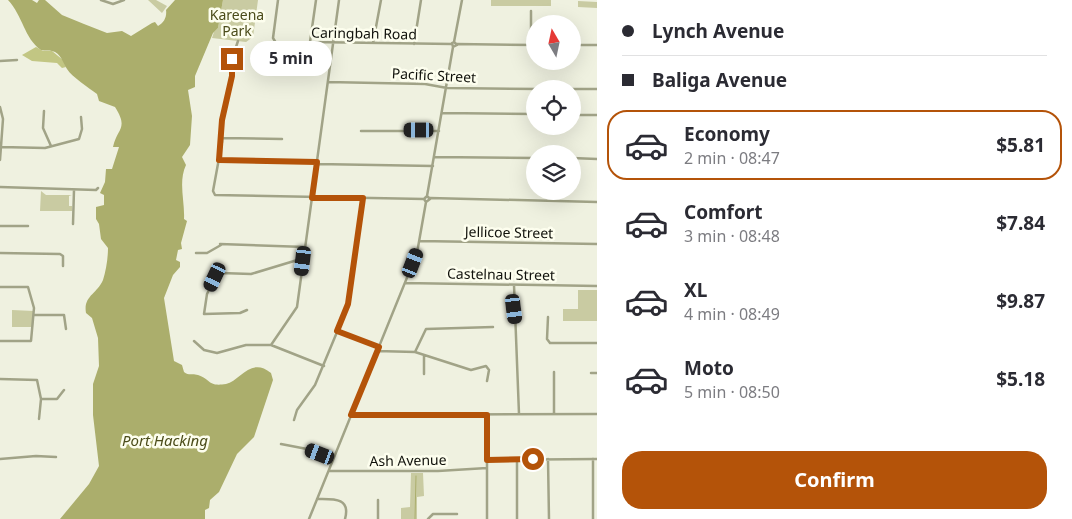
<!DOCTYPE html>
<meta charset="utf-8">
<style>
body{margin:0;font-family:"Noto Sans",sans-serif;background:#f2f2f3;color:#2b2b33;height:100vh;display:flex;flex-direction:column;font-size:19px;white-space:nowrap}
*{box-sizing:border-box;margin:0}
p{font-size:16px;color:#7c7c81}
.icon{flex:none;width:28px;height:28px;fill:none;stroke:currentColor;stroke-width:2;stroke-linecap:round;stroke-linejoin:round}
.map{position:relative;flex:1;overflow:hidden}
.sheet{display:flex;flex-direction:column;background:#fff;width:475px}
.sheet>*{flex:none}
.banner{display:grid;align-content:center;height:110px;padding:0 25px;background:#fff}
.needle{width:32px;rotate:351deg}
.tools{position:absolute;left:526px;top:15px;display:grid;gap:10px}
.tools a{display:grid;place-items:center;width:55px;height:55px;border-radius:50%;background:#fff;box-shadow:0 5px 20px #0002;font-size:25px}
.end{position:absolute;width:22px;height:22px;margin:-11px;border:6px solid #b45309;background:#fff;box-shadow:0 0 0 2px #fff}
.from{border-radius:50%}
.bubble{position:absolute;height:35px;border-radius:18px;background:#fff;box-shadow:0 5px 20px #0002;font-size:16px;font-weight:700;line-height:35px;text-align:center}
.car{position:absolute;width:15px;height:30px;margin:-15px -8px;border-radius:6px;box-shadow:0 0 4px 1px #0007;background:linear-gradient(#222 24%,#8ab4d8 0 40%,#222 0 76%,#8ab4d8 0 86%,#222 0)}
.banner b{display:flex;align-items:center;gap:18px;height:48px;font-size:19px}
.banner b+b{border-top:1px solid #e1e1e2}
.banner i{width:12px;height:12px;background:#2b2b33}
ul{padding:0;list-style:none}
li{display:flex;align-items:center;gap:15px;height:70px;margin:0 10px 8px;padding:0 15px;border:2px solid transparent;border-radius:20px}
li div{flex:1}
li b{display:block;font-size:19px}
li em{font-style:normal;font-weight:700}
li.current{border-color:#b45309}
li>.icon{width:45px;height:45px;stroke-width:1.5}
.action{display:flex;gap:10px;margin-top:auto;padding:10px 25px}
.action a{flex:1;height:58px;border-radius:20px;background:#b45309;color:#fff;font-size:20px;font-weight:700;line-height:58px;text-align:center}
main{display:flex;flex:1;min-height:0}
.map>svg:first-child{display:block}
.green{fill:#c9cba2}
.forest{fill:#c2c683}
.water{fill:#abae6c}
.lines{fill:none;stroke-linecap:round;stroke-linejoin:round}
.stream{stroke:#abae6c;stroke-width:1}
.minor{stroke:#a1a387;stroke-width:2.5}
.route{stroke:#b45309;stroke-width:6}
.labels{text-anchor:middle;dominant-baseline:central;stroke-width:5;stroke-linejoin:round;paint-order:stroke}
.park-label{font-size:14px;fill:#4a4b19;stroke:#fdfeee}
.street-label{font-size:14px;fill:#10110b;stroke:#fdfeee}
.water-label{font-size:15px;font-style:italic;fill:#4c4d1b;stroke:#fdfeee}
</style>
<main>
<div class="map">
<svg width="597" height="519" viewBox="0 0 597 519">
<rect width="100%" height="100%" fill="#eff1e0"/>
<path class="green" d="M148,0H156L167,6L162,13Z
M223,0H258L253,37L246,42L212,38L214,32L218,28Z
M491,0H551V6H491Z
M578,1L597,2V8L578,7Z
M41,191L46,195H72L69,196V206H72V211H40Z
M578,290H597V321H563V309H578Z
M12,310L34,311L33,327H12Z
M411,473H423L424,496L417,497V519H401V508L410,507Z"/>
<path class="forest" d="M36,47L43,51H52L63,60L66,67L62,68L57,63L32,61L22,55Z"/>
<path class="water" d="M8,0H32L37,3L39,0H45L62,15L84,24L107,33L122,31L131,36L152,23L155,22L158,26C164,23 167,17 166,10L175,0H223L218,28L213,33L195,76V87L188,90L192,116L190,145L182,157L186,165C178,182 185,201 184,219L187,221L181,243L182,249L178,250L176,260L180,262V267L173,275L164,298L174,361L182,365L184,372C189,376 192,373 198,375C211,379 207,387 226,384C240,381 251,356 271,373L273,380L254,437L237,454L219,492L210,500L209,508L205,510V519H60L89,484L99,466L93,415V384L99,366L98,338L92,318L86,313C83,296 97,294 103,280C106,271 108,258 108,248L101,239L99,224L96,219V207L104,205V195L100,193L105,182L106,169H112L119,147H113C117,128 129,129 115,107L99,101L97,94C89,88 72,77 67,69C63,63 61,53 52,51C49,50 45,51 41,50C24,38 23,16 8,0Z"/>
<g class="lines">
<path class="stream" d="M415,519L416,476"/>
<path class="minor" d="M101,0L113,4L124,0
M278,0L273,38L276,43L310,42L452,44
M238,41L232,59V76L222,117V142L213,191L215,195L424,199
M310,42L316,0
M454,42L457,45L453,47L452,43L454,42L462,0
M373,43L381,0
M414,44L421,0
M457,44L535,45
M531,44V11
M572,45H597
M0,61L17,60
M328,82L425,84L447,88L539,89
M572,89H597
M0,107L3,119L0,160
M44,111L43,128L51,146
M442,113L535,114
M572,115H597
M361,131H439
M222,138L282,139
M1,147L45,148L79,139L82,129L81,117
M434,157L535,158
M572,158L597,159
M219,159L317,162
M317,164L433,166
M0,187L96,190L98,188
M427,196L453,47
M430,198L597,202
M73,224L74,190
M0,226H28
M420,241L597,244
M220,244L305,247
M0,253L60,254L63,256V266
M196,253H207L221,245
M405,283L597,286
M514,285L519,414
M0,287H28L34,308L31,341H0
M247,310L240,313L204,314L207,294L216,276L221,273L251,274L304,258
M34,315H64L66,329
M548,317L547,339L550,343H597
M337,331L379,347
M194,341L204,350L217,353L246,345H271L324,366
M271,345L297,307L339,0
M377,351L415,352L471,370L486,366L489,370L487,381
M415,352L426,329L493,327
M591,373H597
M424,374V355
M0,379L37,380L41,399H57L64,390
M554,414V372
M351,415L597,414
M487,415V519
M39,419L41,399
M294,420L297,410L315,385L347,308L363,198
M281,444L307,449L333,459
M0,459L36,456L56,457
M548,459L549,519
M593,459V519
M487,460L597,459
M517,460V519
M329,471H438L487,468
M317,499C333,499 351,497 345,519
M309,519L417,253L426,202L424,199L427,196L430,199L426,202
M378,519V500
M428,519L433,514H457"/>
</g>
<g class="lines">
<path class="route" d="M232,59V76L222,120L219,160L317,162L312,198H363L348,304L337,331L379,347L351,415H487V460L533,459"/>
</g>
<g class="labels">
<g class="park-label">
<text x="237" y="14">Kareena<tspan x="237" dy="16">Park</tspan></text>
</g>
<g class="street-label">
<text transform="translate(364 33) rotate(1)">Caringbah Road</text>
<text transform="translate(434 75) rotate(3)">Pacific Street</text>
<text transform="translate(509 232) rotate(1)">Jellicoe Street</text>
<text transform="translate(501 274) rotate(1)">Castelnau Street</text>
<text transform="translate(408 460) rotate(-1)">Ash Avenue</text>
</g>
<g class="water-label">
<text x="165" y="440">Port Hacking</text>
</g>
</g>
</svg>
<div class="tools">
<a><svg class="needle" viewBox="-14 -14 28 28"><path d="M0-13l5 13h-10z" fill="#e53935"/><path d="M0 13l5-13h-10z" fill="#7c7c81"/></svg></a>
<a><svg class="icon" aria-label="locate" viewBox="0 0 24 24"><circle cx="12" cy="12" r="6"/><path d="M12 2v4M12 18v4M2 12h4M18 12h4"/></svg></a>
<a><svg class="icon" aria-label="layers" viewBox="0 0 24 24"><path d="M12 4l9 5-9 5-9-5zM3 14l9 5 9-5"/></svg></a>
</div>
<i class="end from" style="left:533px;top:459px"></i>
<i class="end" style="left:232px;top:59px"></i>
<div class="bubble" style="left:250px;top:41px;width:82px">5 min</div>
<i class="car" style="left:419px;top:130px;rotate:270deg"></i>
<i class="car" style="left:303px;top:261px;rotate:187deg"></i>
<i class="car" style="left:413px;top:263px;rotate:21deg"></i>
<i class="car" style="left:215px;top:277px;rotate:205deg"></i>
<i class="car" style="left:514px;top:309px;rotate:173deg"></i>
<i class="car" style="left:320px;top:454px;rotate:291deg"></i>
</div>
<section class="sheet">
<div class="banner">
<b><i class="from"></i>Lynch Avenue</b>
<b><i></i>Baliga Avenue</b>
</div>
<ul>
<li class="current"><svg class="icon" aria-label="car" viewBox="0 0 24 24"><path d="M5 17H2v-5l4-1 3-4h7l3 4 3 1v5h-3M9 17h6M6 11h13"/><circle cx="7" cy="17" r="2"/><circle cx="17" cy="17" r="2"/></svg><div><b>Economy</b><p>2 min · 08:47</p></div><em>$5.81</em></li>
<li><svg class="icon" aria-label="car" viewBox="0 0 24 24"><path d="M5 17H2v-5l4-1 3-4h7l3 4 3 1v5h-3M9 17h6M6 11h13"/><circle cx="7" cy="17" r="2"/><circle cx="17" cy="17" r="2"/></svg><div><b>Comfort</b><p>3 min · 08:48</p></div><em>$7.84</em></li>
<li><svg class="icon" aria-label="car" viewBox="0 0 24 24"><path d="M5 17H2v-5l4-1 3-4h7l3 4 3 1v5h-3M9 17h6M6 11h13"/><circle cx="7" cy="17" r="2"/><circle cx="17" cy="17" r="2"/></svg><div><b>XL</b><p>4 min · 08:49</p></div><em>$9.87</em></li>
<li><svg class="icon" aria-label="car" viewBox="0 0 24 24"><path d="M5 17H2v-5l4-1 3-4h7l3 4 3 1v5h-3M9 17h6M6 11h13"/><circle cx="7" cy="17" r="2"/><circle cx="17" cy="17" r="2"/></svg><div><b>Moto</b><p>5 min · 08:50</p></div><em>$5.18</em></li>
</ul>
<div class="action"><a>Confirm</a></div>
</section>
</main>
